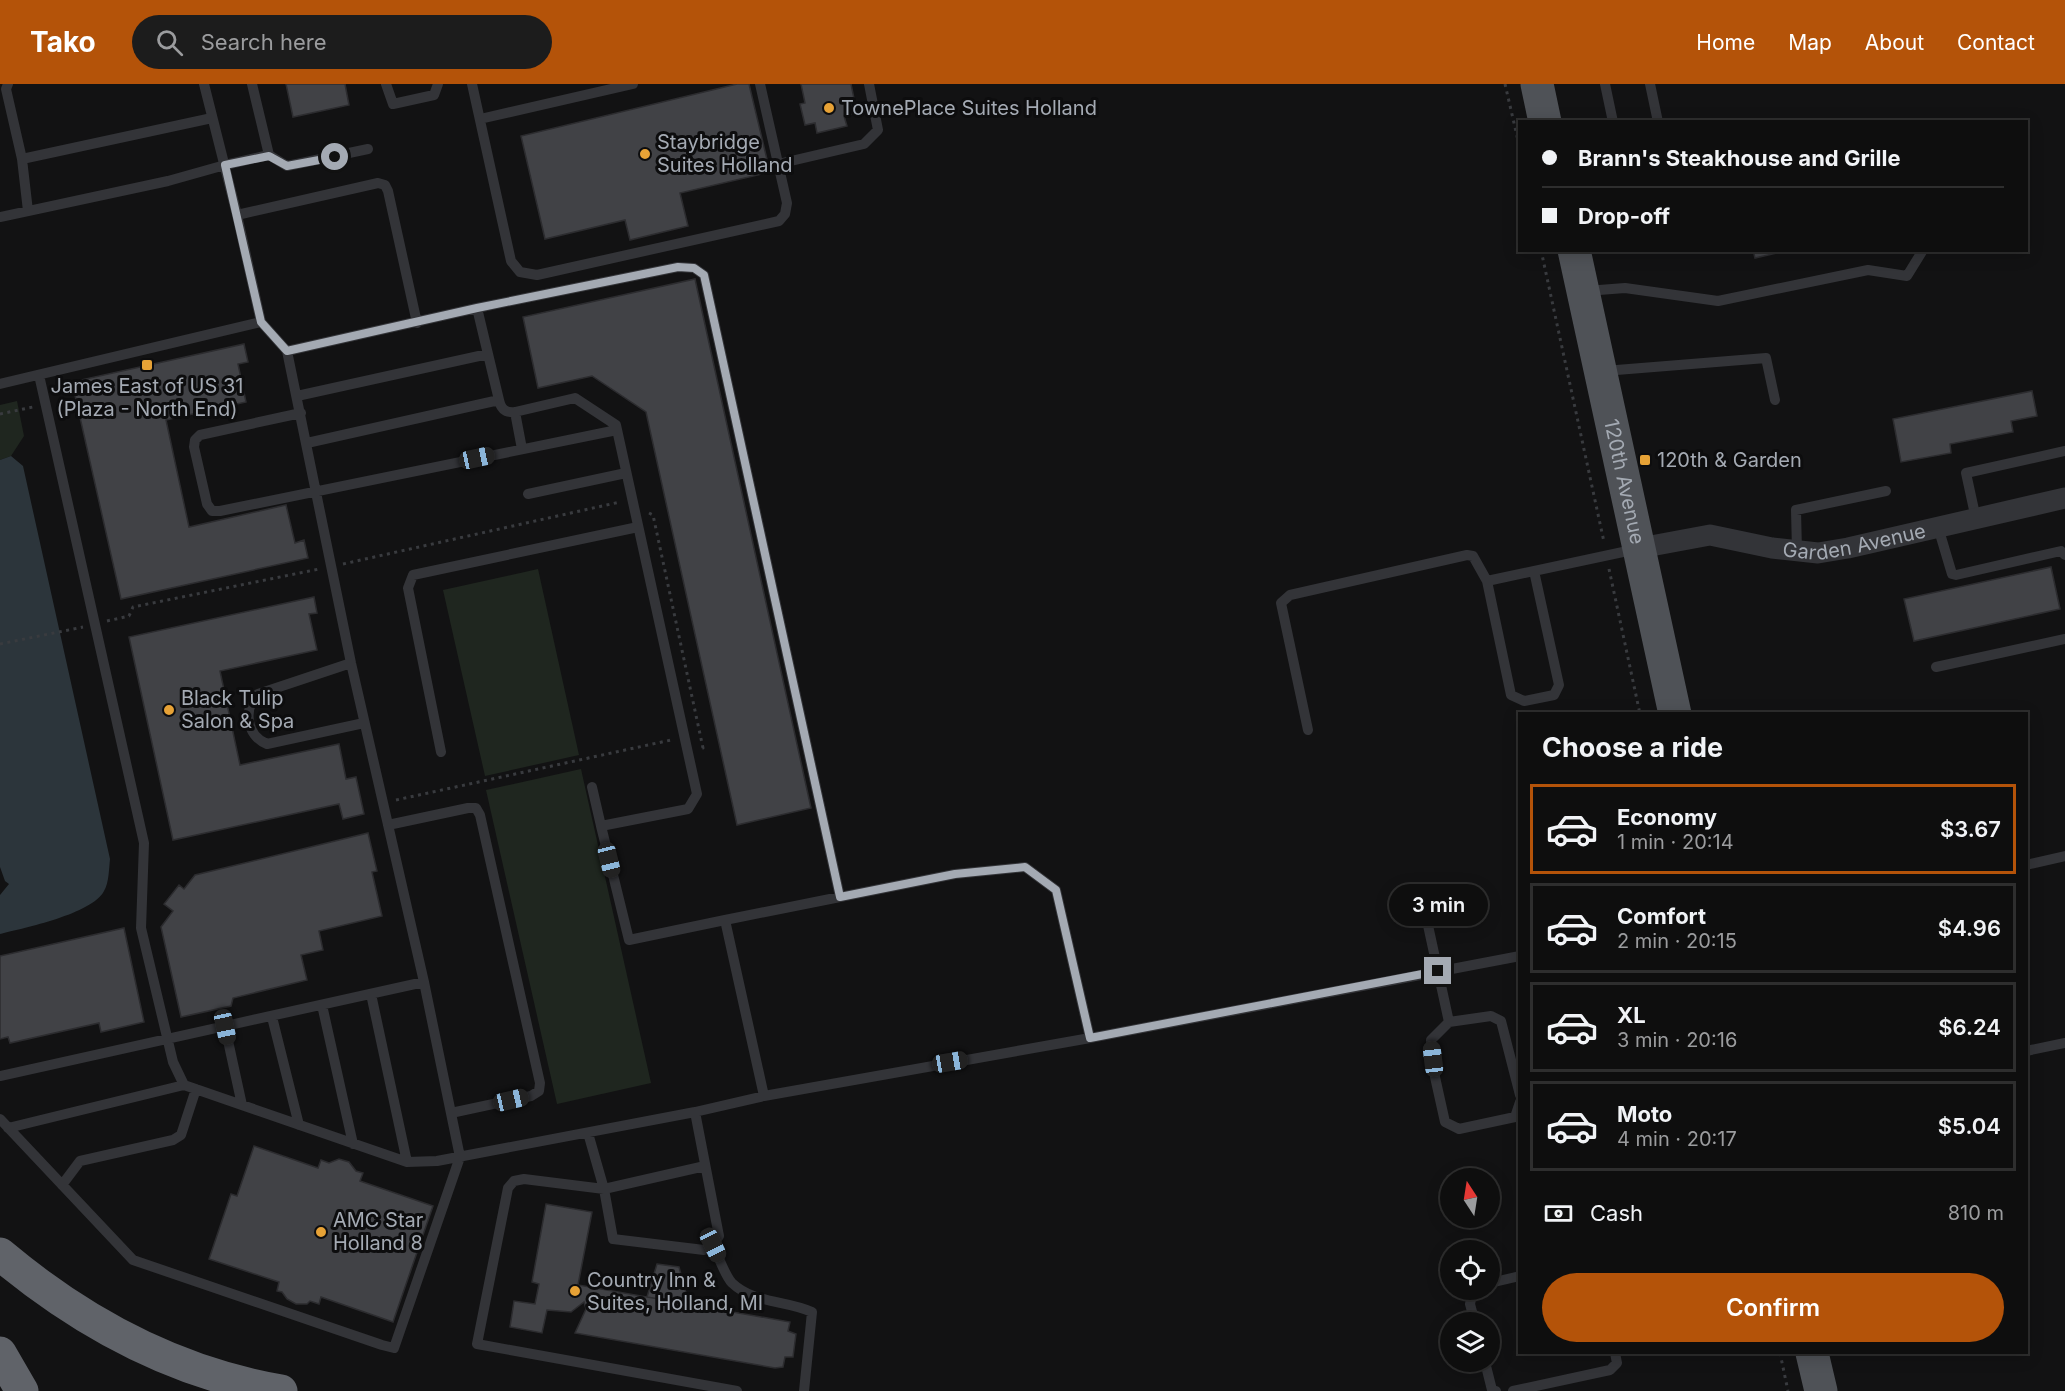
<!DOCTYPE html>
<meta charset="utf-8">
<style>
body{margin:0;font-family:Inter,sans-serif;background:#1c1c1c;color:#f1f3f6;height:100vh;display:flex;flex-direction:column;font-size:22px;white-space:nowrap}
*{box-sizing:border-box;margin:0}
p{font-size:20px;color:#9b9c9e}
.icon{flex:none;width:33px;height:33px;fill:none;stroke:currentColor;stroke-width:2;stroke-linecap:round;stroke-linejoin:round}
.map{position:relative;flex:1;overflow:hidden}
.drawer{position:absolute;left:1518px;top:628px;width:510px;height:642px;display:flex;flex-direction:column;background:#0e0e0e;border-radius:0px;box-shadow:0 3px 15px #0003,0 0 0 2px #2e2e2e}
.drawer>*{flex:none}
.banner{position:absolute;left:1518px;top:36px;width:510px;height:132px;border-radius:0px;box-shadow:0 3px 15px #0003,0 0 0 2px #2e2e2e;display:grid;align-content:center;height:132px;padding:0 24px;background:#0e0e0e}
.needle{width:39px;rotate:348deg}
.fabs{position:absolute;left:1440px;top:1084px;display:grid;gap:12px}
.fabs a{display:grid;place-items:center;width:60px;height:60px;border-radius:50%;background:#0e0e0e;box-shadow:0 3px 15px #0003,0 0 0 2px #2e2e2e;font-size:30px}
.end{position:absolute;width:27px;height:27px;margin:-14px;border:8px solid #a4aab3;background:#111;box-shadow:0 0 0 3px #111}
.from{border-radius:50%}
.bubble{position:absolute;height:42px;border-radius:21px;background:#0e0e0e;box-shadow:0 3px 15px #0003,0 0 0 2px #2e2e2e;font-size:20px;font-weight:600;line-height:42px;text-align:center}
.car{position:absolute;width:18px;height:36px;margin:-18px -9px;border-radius:8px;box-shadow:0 0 4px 2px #0007;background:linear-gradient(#222 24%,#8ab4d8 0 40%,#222 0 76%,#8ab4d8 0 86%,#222 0)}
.banner b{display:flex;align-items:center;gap:21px;height:57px;font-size:22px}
.banner b+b{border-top:2px solid #2e2e2e}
.banner i{width:15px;height:15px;background:#f1f3f6}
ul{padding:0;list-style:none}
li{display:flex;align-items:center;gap:18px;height:90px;margin:0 12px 9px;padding:0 12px;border:3px solid #2e2e2e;border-radius:0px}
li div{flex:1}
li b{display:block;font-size:22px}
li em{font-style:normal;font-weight:600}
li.current{border-color:#b45309}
li>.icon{width:54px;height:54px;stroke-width:1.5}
h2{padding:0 24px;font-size:27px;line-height:72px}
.pay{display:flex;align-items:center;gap:15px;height:66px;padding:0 24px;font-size:22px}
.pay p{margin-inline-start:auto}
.action{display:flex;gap:12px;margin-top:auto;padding:12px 24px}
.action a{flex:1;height:69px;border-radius:36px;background:#b45309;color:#fff;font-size:24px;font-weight:600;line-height:69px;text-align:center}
header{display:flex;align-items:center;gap:36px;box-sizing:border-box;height:84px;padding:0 30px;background:#b45309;color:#fff}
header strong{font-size:28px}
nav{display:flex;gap:33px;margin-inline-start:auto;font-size:21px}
.search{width:420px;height:54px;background:#1c1c1c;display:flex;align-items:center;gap:15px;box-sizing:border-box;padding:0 21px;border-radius:33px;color:#9b9c9e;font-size:22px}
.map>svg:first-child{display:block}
.green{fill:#1f261f}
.water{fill:#2c353b}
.building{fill:#414246;stroke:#2c2c2f;stroke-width:1.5}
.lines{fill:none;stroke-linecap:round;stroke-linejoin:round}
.path{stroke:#393b3f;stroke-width:3;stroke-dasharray:3 4.5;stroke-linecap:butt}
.service{stroke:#333438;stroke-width:10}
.minor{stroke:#333438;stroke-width:21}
.primary{stroke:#4f5257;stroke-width:33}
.motorway{stroke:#606369;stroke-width:33}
.route{stroke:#a4aab3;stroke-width:8}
.poi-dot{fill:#e7a236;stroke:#0d0d0e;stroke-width:2}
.labels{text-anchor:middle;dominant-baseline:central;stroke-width:6;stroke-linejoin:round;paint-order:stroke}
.poi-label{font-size:20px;fill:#a4aab3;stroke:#0d0d0e;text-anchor:start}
.street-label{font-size:20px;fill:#a4aab3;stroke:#0d0d0e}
</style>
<header>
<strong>Tako</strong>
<div class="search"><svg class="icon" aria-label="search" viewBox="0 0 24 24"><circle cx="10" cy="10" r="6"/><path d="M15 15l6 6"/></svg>Search here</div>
<nav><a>Home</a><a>Map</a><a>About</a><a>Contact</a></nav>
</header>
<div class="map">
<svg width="2065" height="1307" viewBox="0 0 2065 1307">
<rect width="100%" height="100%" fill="#121213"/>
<path class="green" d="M17,317L24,352L11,372L0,376V321Z
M538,485L579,671L485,692L443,506Z
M581,685L651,999L557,1020L486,706Z"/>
<path class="water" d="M11,372L23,382L110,775C109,784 109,799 104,807C92,830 24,844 0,850V811L9,800L5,797L0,783V376Z"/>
<path class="building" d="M286,0H345L349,21L293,33Z
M737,0H749L770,88L680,109L688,142L630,156L625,136L545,155L521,52Z
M801,0H851L857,29L844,32L847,42L817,49L815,39L805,41L800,20L805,19Z
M1753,166H1790L1755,174Z
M695,195L811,724L737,741L646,328L592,292L538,304L523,233Z
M244,260L248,278L238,280L246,318L166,336L189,443L286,421L295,459L304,456L308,474L121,515L72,298Z
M2032,307L2037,332L2011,337L2013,348L1950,360L1951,369L1901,378L1893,335Z
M2051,483L2060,525L1914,557L1904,515Z
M314,513L317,529L309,530L317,566L220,587L240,681L339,660L346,695L356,693L364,730L343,735L339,720L173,756L129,553Z
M368,749L377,787L372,788L382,832L319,847L323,866L301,871L307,896L233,914L231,922L181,933L161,843L173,827L164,820L179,801L184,805L195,791Z
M124,844L144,938L101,948L99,939L10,959L8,953L0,955V872Z
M254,1062L318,1084L321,1076L329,1079L339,1075L349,1078L356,1087L363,1089L360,1097L433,1122L393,1238L321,1213L319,1220L310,1217L307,1220H296L287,1215L282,1208L277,1207L279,1198L209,1175L231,1110L237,1112Z
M546,1120L592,1128L578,1201L790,1238L788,1247L796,1250L793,1273H785L783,1283L775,1284L575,1249L586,1225L584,1218L571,1228L547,1226L542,1249L510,1243L514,1217L535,1220L539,1200L532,1198Z
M657,1180L679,1183L689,1220L647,1213Z"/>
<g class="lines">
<path class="path" d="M1505,0L1520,65
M1541,166L1604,458
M0,330L33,323
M649,429L653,431L703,664L701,663
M343,480L620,418
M1609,485L1640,630
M107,537L129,532L133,523L319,485
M0,560L83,543
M396,716L671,656
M1780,1269L1788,1307"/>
<path class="service" d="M8,0L6,5L22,75L28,127
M386,0L393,20L434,11L438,0
M472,0L511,177L520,188L537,191L779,137L785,130L787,119L760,0
M1605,0L1613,38
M1650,0L1658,38
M480,35L633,0
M269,71L287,82L368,65
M22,75L212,34
M778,80L864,60L878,46L869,0
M237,131L378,99L385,101L388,107L417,239
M0,133L168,97L225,81L269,71L252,0
M1586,207L1625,204L1718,217L1868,186L1907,192L1923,166
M477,224L499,316C501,325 505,329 515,328L575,314L616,341L697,710L688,725L601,742L629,856L725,836L764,1012
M261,238L287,267L477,224L678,183L694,184L704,191L840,813L955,790L1025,783L1056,806L1090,954
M1604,287L1766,274L1775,316
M39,291L144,759L141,844L173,978L184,1001L407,1078L437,1077L695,1028L764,1012L1090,954L1520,872
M0,300L261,238L237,131L204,0
M297,312L488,270
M515,328L522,365
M301,329L200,351L195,356L194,363L207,420L212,427H220L617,346
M307,359L499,316
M528,410L626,389
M1976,435L1966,389L2065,367
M1938,443L1952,490L1956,491L2061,467L2065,471
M1797,467L1796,426L1886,407
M1487,497L1511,611L1524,617L1554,611L1559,601L1534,487
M351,579L258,610C243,624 246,652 267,660L364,639
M1936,583L2065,555
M1308,646L1281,519L1290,511L1467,471L1473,472L1487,497L1637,465
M441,668L408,504L413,491L638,443
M592,703L601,742
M388,741L468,724H476L480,731L540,999L539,1007L531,1012L451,1029
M2026,781L2065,772
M1424,823L1449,938
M725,836L840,813
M371,910L407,1078
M322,921L353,1060
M272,933L299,1041
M225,943L242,1021
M2026,967L2065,959
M0,992L424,898
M1520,1011L1501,937L1491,932L1449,938L1431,956L1435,993L1445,1038L1459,1045L1515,1033L1520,1018
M0,1035L133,1176L382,1261L394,1264L460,1073L424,898L351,579L287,267
M8,1044L184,1001
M588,1049L604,1105L613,1155L704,1166L713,1161L719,1152L695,1028
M705,1082L604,1105L524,1095L514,1097L508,1104L477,1260L737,1307
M62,1101L80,1077L173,1056L181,1051L196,1005
M713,1161C718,1171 725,1192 732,1199C754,1220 787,1216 812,1228L804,1307
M1490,1199L1520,1192
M1473,1206L1470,1220L1475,1239
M1485,1278L1492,1306L1496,1307
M1513,1307L1610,1286L1617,1279L1615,1269"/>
<path class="minor" id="s1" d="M1640,464L1710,451L1772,464L1818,469L1848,464L2065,414"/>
<g class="primary">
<path d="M1537,0L1545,38"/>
<path id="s2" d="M1574,166L1675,630"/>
<path d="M1812,1269L1821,1307"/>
</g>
<path class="motorway" d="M0,1170C81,1238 176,1289 281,1307
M0,1269L22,1307"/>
</g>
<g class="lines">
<path class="route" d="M335,73L287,82L269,72L225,81L261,238L287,267L477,224L678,183L694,184L704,191L840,813L955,790L1025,783L1056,806L1090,954L1438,887"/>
</g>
<g class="poi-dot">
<circle cx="829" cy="24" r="6"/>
<circle cx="645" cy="70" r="6"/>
<rect x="141" y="275" width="12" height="12" rx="3"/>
<rect x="1639" y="370" width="12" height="12" rx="3"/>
<circle cx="169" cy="626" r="6"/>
<circle cx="321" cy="1148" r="6"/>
<circle cx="575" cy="1207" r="6"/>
</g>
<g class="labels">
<g class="poi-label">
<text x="841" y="24">TownePlace Suites Holland</text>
<text x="657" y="58">Staybridge<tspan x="657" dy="23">Suites Holland</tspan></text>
<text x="147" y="302" text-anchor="middle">James East of US 31<tspan x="147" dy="23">(Plaza - North End)</tspan></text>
<text x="1657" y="376">120th &amp; Garden</text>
<text x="181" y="614">Black Tulip<tspan x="181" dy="23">Salon &amp; Spa</tspan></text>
<text x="333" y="1136">AMC Star<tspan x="333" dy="23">Holland 8</tspan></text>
<text x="587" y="1196">Country Inn &amp;<tspan x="587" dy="23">Suites, Holland, MI</tspan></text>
</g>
<g class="street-label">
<text stroke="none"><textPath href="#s2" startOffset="237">120th Avenue</textPath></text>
<text stroke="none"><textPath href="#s1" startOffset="218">Garden Avenue</textPath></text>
</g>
</g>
</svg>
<div class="fabs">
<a><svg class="needle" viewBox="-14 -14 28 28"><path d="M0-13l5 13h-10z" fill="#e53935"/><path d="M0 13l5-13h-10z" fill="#9b9c9e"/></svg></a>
<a><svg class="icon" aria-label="locate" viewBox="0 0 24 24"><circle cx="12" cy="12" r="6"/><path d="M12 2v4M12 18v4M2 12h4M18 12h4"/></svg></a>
<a><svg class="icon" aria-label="layers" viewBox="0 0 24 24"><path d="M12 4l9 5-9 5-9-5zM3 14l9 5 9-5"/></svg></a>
</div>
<i class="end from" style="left:335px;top:73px"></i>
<i class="end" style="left:1438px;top:887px"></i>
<div class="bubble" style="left:1389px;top:800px;width:99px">3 min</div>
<i class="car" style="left:477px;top:374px;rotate:78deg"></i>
<i class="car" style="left:609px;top:776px;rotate:166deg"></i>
<i class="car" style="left:225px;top:943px;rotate:168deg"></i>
<i class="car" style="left:1433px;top:975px;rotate:353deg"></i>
<i class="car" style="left:950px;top:978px;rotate:80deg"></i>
<i class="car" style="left:511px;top:1016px;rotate:77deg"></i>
<i class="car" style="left:713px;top:1161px;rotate:154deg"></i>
<div class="banner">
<b><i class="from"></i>Brann's Steakhouse and Grille</b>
<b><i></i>Drop-off</b>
</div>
<section class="drawer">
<h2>Choose a ride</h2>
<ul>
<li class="current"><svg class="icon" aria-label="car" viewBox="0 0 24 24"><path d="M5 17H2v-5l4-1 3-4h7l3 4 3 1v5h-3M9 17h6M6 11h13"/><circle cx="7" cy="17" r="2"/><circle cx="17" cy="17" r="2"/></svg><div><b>Economy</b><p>1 min · 20:14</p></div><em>$3.67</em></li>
<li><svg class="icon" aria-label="car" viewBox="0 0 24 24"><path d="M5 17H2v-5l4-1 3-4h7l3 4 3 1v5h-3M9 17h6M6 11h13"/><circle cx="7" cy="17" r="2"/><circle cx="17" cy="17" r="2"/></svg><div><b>Comfort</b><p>2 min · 20:15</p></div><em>$4.96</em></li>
<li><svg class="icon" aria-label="car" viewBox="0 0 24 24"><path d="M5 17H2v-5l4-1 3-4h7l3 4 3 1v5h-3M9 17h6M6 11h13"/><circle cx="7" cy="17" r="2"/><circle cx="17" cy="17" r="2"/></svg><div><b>XL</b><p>3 min · 20:16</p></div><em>$6.24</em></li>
<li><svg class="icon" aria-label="car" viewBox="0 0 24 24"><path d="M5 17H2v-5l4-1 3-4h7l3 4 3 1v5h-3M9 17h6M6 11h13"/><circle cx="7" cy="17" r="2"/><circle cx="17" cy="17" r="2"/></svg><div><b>Moto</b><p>4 min · 20:17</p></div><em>$5.04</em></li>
</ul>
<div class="pay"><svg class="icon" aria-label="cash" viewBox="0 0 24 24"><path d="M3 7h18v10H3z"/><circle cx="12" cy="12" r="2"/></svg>Cash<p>810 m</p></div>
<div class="action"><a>Confirm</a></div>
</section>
</div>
